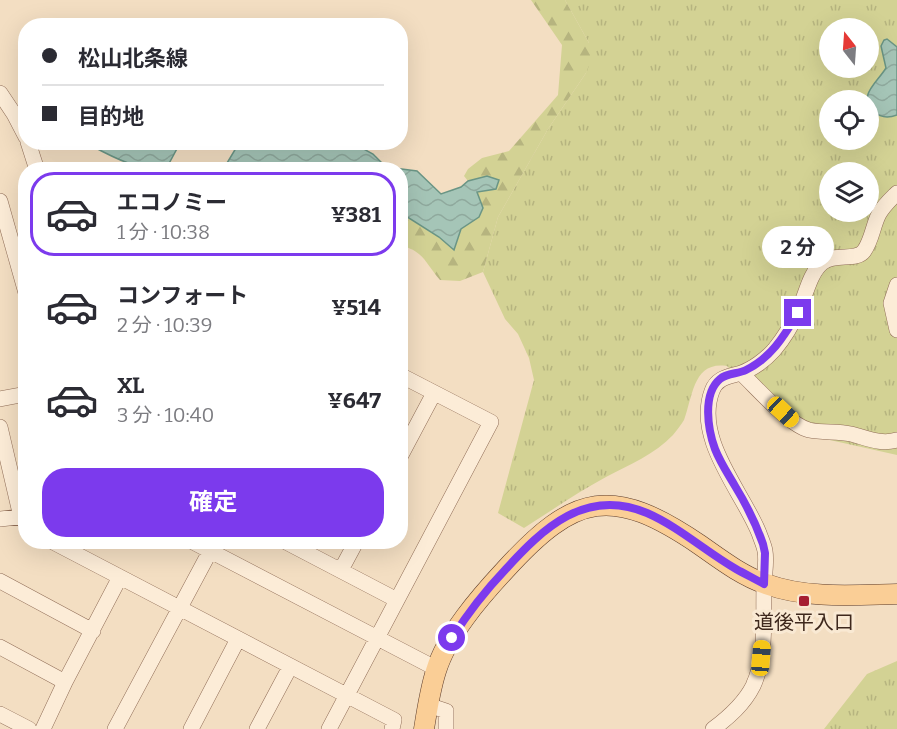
<!DOCTYPE html>
<html lang="ja">
<meta charset="utf-8">
<style>
body{margin:0;font-family:Bitter,"Noto Sans JP",serif;background:#f2f2f3;color:#2b2b33;height:100vh;display:flex;flex-direction:column;font-size:22px;white-space:nowrap}
*{box-sizing:border-box;margin:0}
p{font-size:20px;color:#7c7c81}
.icon{flex:none;width:33px;height:33px;fill:none;stroke:currentColor;stroke-width:2;stroke-linecap:round;stroke-linejoin:round}
.map{position:relative;flex:1;overflow:hidden}
.side{position:absolute;left:18px;top:162px;width:390px;height:387px;display:flex;flex-direction:column;background:#fff;border-radius:24px;box-shadow:0 6px 24px #0002}
.side>*{flex:none}
.hud{position:absolute;left:18px;top:18px;width:390px;height:132px;border-radius:24px;box-shadow:0 6px 24px #0002;display:grid;align-content:center;height:132px;padding:0 24px;background:#fff}
.needle{width:39px;rotate:343deg}
.controls{position:absolute;left:819px;top:18px;display:grid;gap:12px}
.controls a{display:grid;place-items:center;width:60px;height:60px;border-radius:50%;background:#fff;box-shadow:0 6px 24px #0002;font-size:30px}
.end{position:absolute;width:27px;height:27px;margin:-14px;border:8px solid #7c3aed;background:#fff;box-shadow:0 0 0 3px #fff}
.from{border-radius:50%}
.bubble{position:absolute;height:42px;border-radius:21px;background:#fff;box-shadow:0 6px 24px #0002;font-size:20px;font-weight:700;line-height:42px;text-align:center}
.car{position:absolute;width:18px;height:36px;margin:-18px -9px;border-radius:8px;box-shadow:0 0 4px 2px #0007;background:linear-gradient(#f5c518 24%,#345 0 40%,#f5c518 0 76%,#345 0 86%,#f5c518 0)}
.hud b{display:flex;align-items:center;gap:21px;height:57px;font-size:22px}
.hud b+b{border-top:2px solid #e1e1e2}
.hud i{width:15px;height:15px;background:#2b2b33}
ul{padding:10px 0 0;list-style:none}
li{display:flex;align-items:center;gap:18px;height:84px;margin:0 12px 9px;padding:0 12px;border:3px solid transparent;border-radius:24px}
li div{flex:1}
li b{display:block;font-size:22px}
li em{font-style:normal;font-weight:700}
li.current{border-color:#7c3aed}
li>.icon{width:54px;height:54px;stroke-width:1.5}
.cta{display:flex;gap:12px;margin-top:auto;padding:12px 24px}
.cta a{flex:1;height:69px;border-radius:24px;background:#7c3aed;color:#fff;font-size:24px;font-weight:700;line-height:69px;text-align:center}
.map>svg:first-child{display:block}
.grass{fill:url(#grass-tufts);fill-rule:evenodd}
.forest{fill:url(#forest-firs)}
.water{fill:url(#water-waves);stroke:#6a9585;stroke-width:1.5}
.lines{fill:none;stroke-linecap:round;stroke-linejoin:round}
.minor-casing{stroke:#906d57;stroke-width:16}
.major-casing{stroke:#5d3c2b;stroke-width:21}
.minor{stroke:#fcecd7;stroke-width:15}
.major{stroke:#face96;stroke-width:20}
.route{stroke:#7c3aed;stroke-width:8}
.poi-dot{fill:#a61f32;stroke:#f9e9d3;stroke-width:2}
.labels{text-anchor:middle;dominant-baseline:central;stroke-width:6;stroke-linejoin:round;paint-order:stroke}
.poi-label{font-size:20px;fill:#3e281d;stroke:#f9e9d3}
</style>
<div class="map">
<svg width="897" height="729" viewBox="0 0 897 729">
<defs>
<pattern id="grass-tufts" width="24" height="20" patternUnits="userSpaceOnUse" patternTransform="scale(1.5)"><rect width="24" height="20" fill="#d3d294"/><path d="M3 7l-1-3M5 7V3M7 7l1-3M15 17l-1-3M17 17v-4M19 17l1-3" fill="none" stroke="#b6b47f"/></pattern>
<pattern id="forest-firs" width="22" height="20" patternUnits="userSpaceOnUse" patternTransform="scale(1.5)"><rect width="22" height="20" fill="#d3d294"/><path d="M5 1l3.5 6h-7zM16 11l3.5 6h-7z" fill="#b6b47f"/></pattern>
<pattern id="water-waves" width="16" height="10" patternUnits="userSpaceOnUse" patternTransform="scale(1.5)"><rect width="16" height="10" fill="#a5c5b7"/><path d="M0 5q4-4 8 0t8 0" fill="none" stroke="#8fa99d"/></pattern>
</defs>
<rect width="100%" height="100%" fill="#f3dec2"/>
<path class="grass" d="M565,0H897V455L794,432L727,366C693,361 693,396 684,420C681,425 677,430 673,435C655,454 629,465 606,477C578,492 551,511 524,528L498,513L534,380L529,358L518,334L505,319L483,272L498,217L548,129L586,73L589,43ZM830,28H868V68H830ZM830,100H868V140H830ZM830,172H868V212H830Z
M897,661V729H824L867,674Z"/>
<path class="forest" d="M531,0H565L589,43L591,60L586,73L548,129L498,217L483,272L460,281L440,280C426,264 423,250 401,246L400,213L439,237L454,250L461,229L479,217L477,192L487,176L468,181L464,176L468,169L482,158L509,151L558,95L562,45Z"/>
<path class="water" d="M887,39L897,47V115C889,118 881,118 874,112C857,96 876,84 886,68L881,46L884,40Z
M94,142H180V143L166,169C138,170 116,159 92,146Z
M359,143L358,146L373,154L386,167L417,171L441,194L461,187L468,181L487,176L499,180L496,189L477,192L483,208L479,217L461,229L454,250L439,237L401,213L400,170L224,168L239,143Z"/>
<g class="lines">
<defs>
<path id="minor" d="M0,93L14,114L26,137
M28,142L37,170
M0,201L26,293
M897,285L891,303L897,330
M741,373C757,388 789,425 809,430C823,433 837,431 851,434C867,438 881,445 897,440
M0,399L26,394
M0,427L21,517L26,523
M400,457L434,393
M0,519L26,516
M53,542L394,720L392,729
M193,542L437,669
M286,542L397,600
M341,570L356,542
M0,581L93,631
M0,647L65,682
M428,705L446,711V729
M0,714L29,729
M43,729L65,682L120,577
M115,729L215,542
M191,729L238,639
M257,729L290,667
M329,729L491,422L400,375
M713,729C729,717 744,704 753,686C767,656 763,619 764,587C764,576 767,562 765,551C764,545 761,539 759,533C742,491 694,439 712,391C717,377 729,377 741,373C753,369 766,359 774,350C784,338 792,325 798,311C806,296 809,274 822,263C835,252 856,262 864,251C872,240 873,225 879,214C884,205 891,199 897,193"/>
<path id="major" d="M424,729C427,710 430,690 436,671C447,635 479,598 505,570C575,493 612,485 700,545C720,559 742,576 766,584C807,599 854,595 897,594"/>
</defs>
<use href="#minor" class="minor-casing"/>
<use href="#major" class="major-casing"/>
<use href="#minor" class="minor"/>
<use href="#major" class="major"/>
</g>
<g class="lines">
<path class="route" d="M452,638C468,613 485,591 505,570C543,528 586,487 647,513C679,527 705,551 736,569C745,574 755,579 764,584L765,553L763,544C756,524 746,504 735,486C728,474 720,462 715,449C708,430 702,394 720,379C727,373 738,374 746,370C771,358 784,336 798,313"/>
</g>
<rect class="poi-dot" x="798" y="595" width="12" height="12" rx="3"/>
<g class="labels">
<g class="poi-label">
<text x="804" y="622">道後平入口</text>
</g>
</g>
</svg>
<div class="controls">
<a><svg class="needle" viewBox="-14 -14 28 28"><path d="M0-13l5 13h-10z" fill="#e53935"/><path d="M0 13l5-13h-10z" fill="#7c7c81"/></svg></a>
<a><svg class="icon" aria-label="locate" viewBox="0 0 24 24"><circle cx="12" cy="12" r="6"/><path d="M12 2v4M12 18v4M2 12h4M18 12h4"/></svg></a>
<a><svg class="icon" aria-label="layers" viewBox="0 0 24 24"><path d="M12 4l9 5-9 5-9-5zM3 14l9 5 9-5"/></svg></a>
</div>
<i class="end from" style="left:452px;top:638px"></i>
<i class="end" style="left:798px;top:313px"></i>
<div class="bubble" style="left:762px;top:226px;width:72px">2 分</div>
<i class="car" style="left:783px;top:412px;rotate:133deg"></i>
<i class="car" style="left:761px;top:658px;rotate:5deg"></i>
<div class="hud">
<b><i class="from"></i>松山北条線</b>
<b><i></i>目的地</b>
</div>
<section class="side">
<ul>
<li class="current"><svg class="icon" aria-label="car" viewBox="0 0 24 24"><path d="M5 17H2v-5l4-1 3-4h7l3 4 3 1v5h-3M9 17h6M6 11h13"/><circle cx="7" cy="17" r="2"/><circle cx="17" cy="17" r="2"/></svg><div><b>エコノミー</b><p>1 分 · 10:38</p></div><em>¥381</em></li>
<li><svg class="icon" aria-label="car" viewBox="0 0 24 24"><path d="M5 17H2v-5l4-1 3-4h7l3 4 3 1v5h-3M9 17h6M6 11h13"/><circle cx="7" cy="17" r="2"/><circle cx="17" cy="17" r="2"/></svg><div><b>コンフォート</b><p>2 分 · 10:39</p></div><em>¥514</em></li>
<li><svg class="icon" aria-label="car" viewBox="0 0 24 24"><path d="M5 17H2v-5l4-1 3-4h7l3 4 3 1v5h-3M9 17h6M6 11h13"/><circle cx="7" cy="17" r="2"/><circle cx="17" cy="17" r="2"/></svg><div><b>XL</b><p>3 分 · 10:40</p></div><em>¥647</em></li>
</ul>
<div class="cta"><a>確定</a></div>
</section>
</div>
